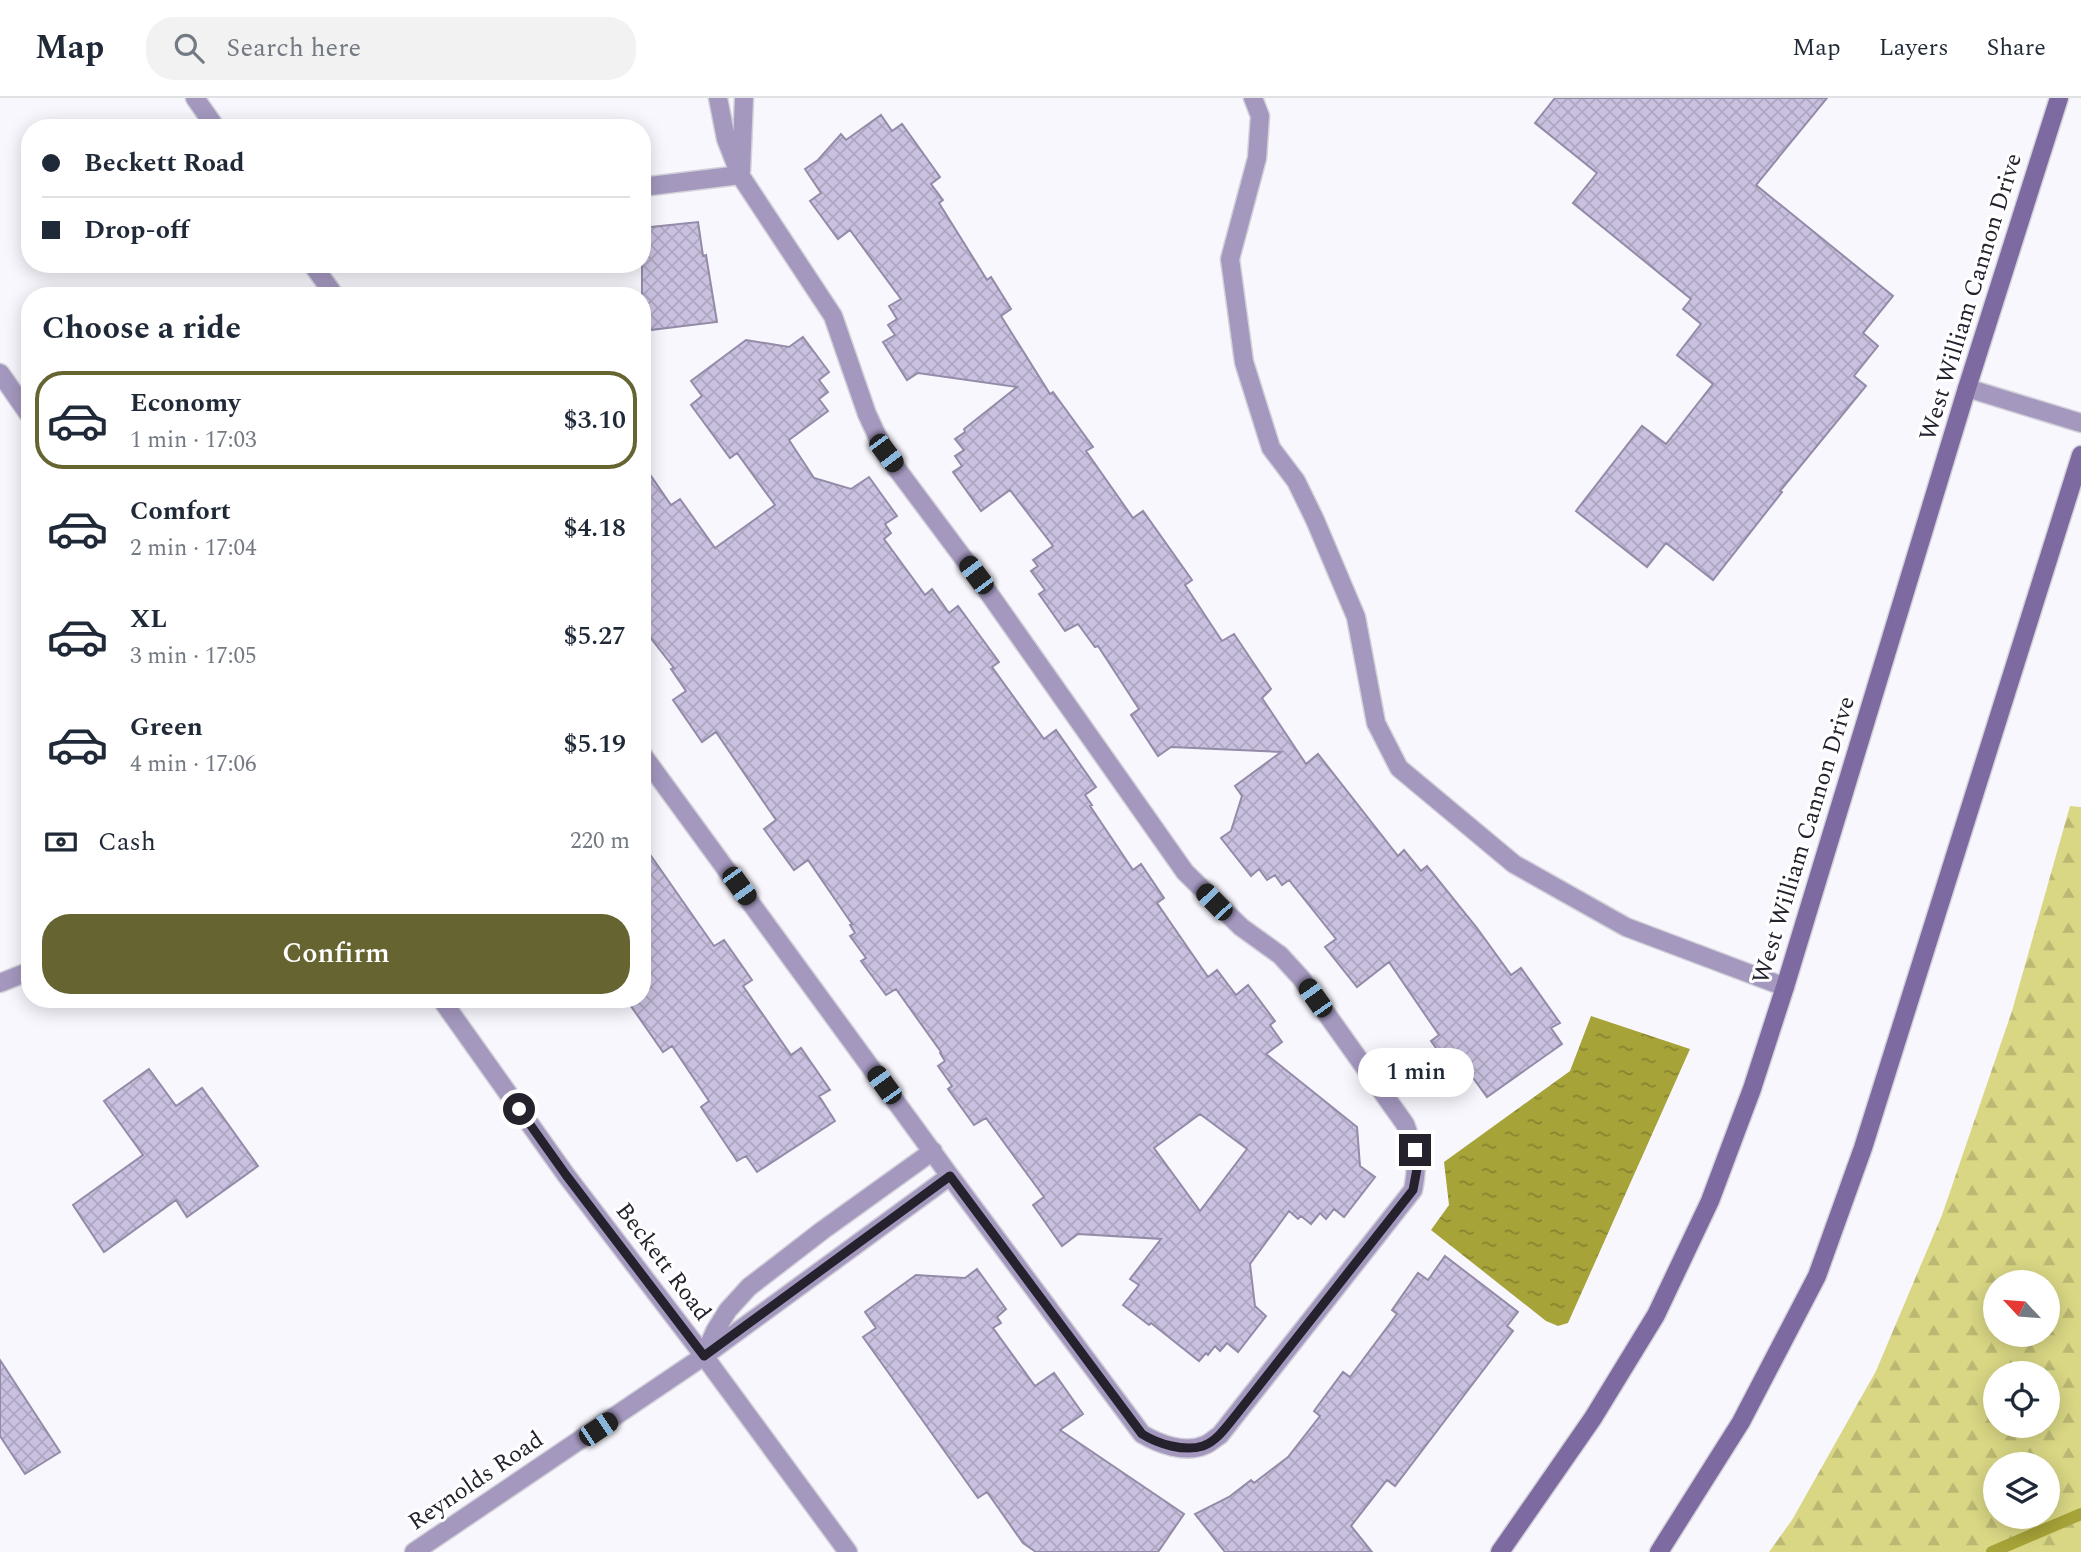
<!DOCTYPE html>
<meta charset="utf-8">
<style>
body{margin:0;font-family:Spectral,serif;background:#f2f2f3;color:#1f2937;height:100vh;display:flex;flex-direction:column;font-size:26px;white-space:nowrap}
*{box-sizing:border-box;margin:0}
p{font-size:23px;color:#747a83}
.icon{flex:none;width:38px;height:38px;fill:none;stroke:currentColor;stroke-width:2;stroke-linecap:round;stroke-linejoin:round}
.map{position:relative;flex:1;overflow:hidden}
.sheet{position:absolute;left:21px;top:189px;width:630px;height:721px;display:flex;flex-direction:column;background:#fff;border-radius:28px;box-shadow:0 4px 18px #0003}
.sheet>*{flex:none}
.hud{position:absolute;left:21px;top:21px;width:630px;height:154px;border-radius:28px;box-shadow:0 4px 18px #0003;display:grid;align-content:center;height:154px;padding:0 21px;background:#fff}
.needle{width:46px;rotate:296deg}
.controls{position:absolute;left:1983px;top:1172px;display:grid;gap:14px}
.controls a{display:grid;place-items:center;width:77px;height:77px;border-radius:50%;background:#fff;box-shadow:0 4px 18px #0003;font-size:35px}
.end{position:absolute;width:32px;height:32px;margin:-16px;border:9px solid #25222e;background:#fff;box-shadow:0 0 0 4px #fff}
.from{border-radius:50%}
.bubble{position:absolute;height:49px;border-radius:24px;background:#fff;box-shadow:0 4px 18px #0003;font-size:23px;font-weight:600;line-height:49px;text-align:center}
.car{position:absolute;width:21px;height:42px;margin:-21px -10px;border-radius:9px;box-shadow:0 0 5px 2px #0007;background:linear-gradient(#222 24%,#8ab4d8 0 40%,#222 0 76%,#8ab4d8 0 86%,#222 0)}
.hud b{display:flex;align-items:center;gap:24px;height:66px;font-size:26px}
.hud b+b{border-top:2px solid #e0e1e3}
.hud i{width:18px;height:18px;background:#1f2937}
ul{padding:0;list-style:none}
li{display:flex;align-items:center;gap:21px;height:98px;margin:0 14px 10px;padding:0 7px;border:4px solid transparent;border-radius:28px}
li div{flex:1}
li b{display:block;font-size:26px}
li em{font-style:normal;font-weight:600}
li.current{border-color:#666532}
li>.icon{width:63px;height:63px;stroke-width:1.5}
h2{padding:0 21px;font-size:32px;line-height:84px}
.pay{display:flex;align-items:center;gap:18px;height:77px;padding:0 21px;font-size:26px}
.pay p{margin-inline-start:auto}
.primary-button{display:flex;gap:14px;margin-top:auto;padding:14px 21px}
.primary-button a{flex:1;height:80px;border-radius:28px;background:#666532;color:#fff;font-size:28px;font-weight:600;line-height:80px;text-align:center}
header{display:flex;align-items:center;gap:42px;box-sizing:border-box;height:98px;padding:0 35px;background:#fff;border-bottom:2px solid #e0e1e3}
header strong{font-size:33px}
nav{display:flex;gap:38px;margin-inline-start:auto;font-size:24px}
.search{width:490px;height:63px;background:#f2f2f3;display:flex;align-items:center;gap:18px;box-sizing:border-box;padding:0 24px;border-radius:28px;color:#747a83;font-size:26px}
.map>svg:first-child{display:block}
.forest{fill:url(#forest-firs);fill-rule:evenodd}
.water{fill:url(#water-ripples)}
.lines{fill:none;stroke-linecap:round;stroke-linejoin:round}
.stream{stroke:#a6a338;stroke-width:12}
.building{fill:url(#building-cross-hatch);stroke:#938ba8;stroke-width:2;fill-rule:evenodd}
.service-casing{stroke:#d3d1d9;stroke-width:21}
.minor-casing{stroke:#d3d1d9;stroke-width:21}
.tertiary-casing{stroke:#d3d1d9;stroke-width:21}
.secondary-casing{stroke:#d3d1d9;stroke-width:21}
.service{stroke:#a498bf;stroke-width:18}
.minor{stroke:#a498bf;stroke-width:18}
.tertiary{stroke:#a498bf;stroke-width:18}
.secondary{stroke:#7c6aa1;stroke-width:18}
.route{stroke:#25222e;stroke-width:9}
.labels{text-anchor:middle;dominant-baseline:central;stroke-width:6;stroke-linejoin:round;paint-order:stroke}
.street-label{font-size:24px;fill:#25222e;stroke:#fff}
</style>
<header>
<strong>Map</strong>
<div class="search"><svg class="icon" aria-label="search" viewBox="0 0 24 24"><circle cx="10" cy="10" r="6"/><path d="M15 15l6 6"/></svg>Search here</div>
<nav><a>Map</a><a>Layers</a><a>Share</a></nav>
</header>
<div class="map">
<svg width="2081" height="1454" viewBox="0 0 2081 1454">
<defs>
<pattern id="forest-firs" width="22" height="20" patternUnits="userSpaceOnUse" patternTransform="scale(1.75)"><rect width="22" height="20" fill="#d9d784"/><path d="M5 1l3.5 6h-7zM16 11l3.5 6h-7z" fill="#bab872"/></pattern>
<pattern id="water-ripples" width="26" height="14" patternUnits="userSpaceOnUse" patternTransform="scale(1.75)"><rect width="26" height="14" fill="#a6a338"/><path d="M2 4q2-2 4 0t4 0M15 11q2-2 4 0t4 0" fill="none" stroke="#878430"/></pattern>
<pattern id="building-cross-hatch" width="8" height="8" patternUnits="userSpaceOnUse" patternTransform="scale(1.75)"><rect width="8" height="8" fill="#cac1e0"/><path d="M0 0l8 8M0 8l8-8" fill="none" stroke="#ada6c0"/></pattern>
</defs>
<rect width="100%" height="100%" fill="#f9f7fe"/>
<path class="forest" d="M2070,708L2081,709V1454H1769L1792,1422L1876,1273L1942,1117L2012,913ZM1995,1185H2048V1237H1995ZM1995,1276H2048V1328H1995ZM1995,1367H2048V1419H1995Z"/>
<path class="water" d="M1591,918L1690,951L1568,1225L1558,1228L1546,1223L1431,1132L1449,1107L1444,1064L1570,973Z"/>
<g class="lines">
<path class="stream" d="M1992,1454L2081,1416"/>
</g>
<path class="building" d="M1555,0H1827L1756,87L1893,198L1863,235L1878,248L1854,278L1866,288L1780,393L1782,394L1713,482L1666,445L1647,469L1576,413L1642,328L1666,346L1713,286L1677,257L1701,226L1683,211L1691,201L1573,105L1597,75L1535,25Z
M881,17L892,33L902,26L940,79L931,86L943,102L939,105L987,182L991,179L1011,211L1001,218L1050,296L1053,294L1093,349L1086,353L1133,420L1143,413L1192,482L1185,487L1222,543L1234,536L1271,591L1262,600L1306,666L1318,656L1398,758L1404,752L1421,773L1427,768L1477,830L1511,877L1521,870L1560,925L1551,930L1562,946L1487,999L1471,977L1460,984L1431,943L1439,937L1389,864L1357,889L1325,849L1336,841L1289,782L1282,787L1275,777L1267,782L1259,771L1251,778L1221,740L1231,733L1242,698L1235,688L1281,654L1171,649L1158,658L1131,617L1139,611L1098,548L1095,549L1078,526L1065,533L1039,496L1045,492L1031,473L1038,468L1033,462L1053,448L1010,392L981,413L953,374L962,368L955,358L964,352L955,341L965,334L964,331L1017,289L918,275L907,282L883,244L895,237L888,227L897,221L889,208L901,201L850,132L838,141L810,103L821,95L805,71L818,62L841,36L846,42Z
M698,124L703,158L706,157L717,224L642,233V130Z
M803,239L829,274L819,282L828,294L819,301L828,313L789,342L814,380L851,391L869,379L897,418L885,426L891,435L884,441L925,497L932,491L949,515L958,508L999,564L992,569L1044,641L1056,632L1096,689L1085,697L1092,707L1090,708L1133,772L1141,766L1164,800L1157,805L1208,879L1217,872L1236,897L1248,887L1275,923L1270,927L1282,944L1266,956L1357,1029L1360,1068L1375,1079L1344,1119L1334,1111L1326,1121L1320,1115L1311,1126L1301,1118L1298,1121L1289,1113L1250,1166L1255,1208L1266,1218L1238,1254L1227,1245L1220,1253L1215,1248L1208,1257L1206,1255L1199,1263L1151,1225L1149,1227L1123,1207L1139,1187L1130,1181L1161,1141L1078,1136L1062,1148L1033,1107L1044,1099L986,1020L974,1027L948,991L952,988L938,968L945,963L940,955L941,954L896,891L886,897L861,863L866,860L850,838L855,835L850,827L852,826L808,762L794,772L764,731L776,722L716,634L702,644L673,602L686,593L671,571L674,570L642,529V365L671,407L680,401L715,450L775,407L737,355L730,360L691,307L702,298L691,283L746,242L789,249ZM1200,1016L1247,1051L1200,1113L1154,1050Z
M642,745L714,848L724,842L752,882L743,888L791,957L801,950L830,992L819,998L835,1023L757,1074L746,1058L737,1063L701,1009L709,1003L672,948L663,954L626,901H642Z
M149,971L176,1008L202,990L258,1068L187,1119L176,1102L104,1154L73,1107L143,1057L104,1003Z
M1445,1158L1518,1214L1507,1228L1513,1233L1395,1388L1387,1382L1351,1428L1372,1454H1225L1195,1416L1229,1399L1251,1382L1254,1385L1288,1359L1320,1318L1314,1313L1343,1274L1350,1279L1397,1216L1392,1212L1418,1175L1428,1182Z
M977,1171L1006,1211L997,1219L1001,1225L993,1230L1035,1288L1054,1275L1083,1316L1060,1332L1184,1416L1158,1454H1036L1023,1445L987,1394L978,1400L863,1239L876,1230L865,1214L916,1177L965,1180Z
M0,1262L60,1354L25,1376L0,1338Z"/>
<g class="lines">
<defs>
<path id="service" d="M1253,0L1260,18L1257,60L1230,161L1244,264L1271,350L1296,383L1315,422L1356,519L1376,625L1399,670L1514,766L1626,829L1785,889"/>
<path id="minor" d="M195,0L216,30
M741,73L744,0
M642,89L740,77
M312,166L335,198
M1967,290L2081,325
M642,656L950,1078L1142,1336C1159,1346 1185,1356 1205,1347C1210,1345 1215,1340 1220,1337L1413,1092C1419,1063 1415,1053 1405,1026L1301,880L1280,857L1241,829L1185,774L976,477L885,355L867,316L833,218L740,77L726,41L718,0
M0,885L30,873
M704,1258L715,1233L728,1212L749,1189L823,1132L933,1053
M414,1454L704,1258L950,1078"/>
<path id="tertiary" d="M0,275L30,318
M441,901L566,1077L704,1258L848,1454"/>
<path id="secondary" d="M1500,1454L1593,1320L1656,1217L1710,1103L1752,991L1785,889L1967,290L2059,0
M1659,1454L1741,1324L1817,1178L1863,1050L2081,357"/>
</defs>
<use href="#service" class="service-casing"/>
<use href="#minor" class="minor-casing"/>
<use href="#tertiary" class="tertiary-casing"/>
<use href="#secondary" class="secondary-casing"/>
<use href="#service" class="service"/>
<use href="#minor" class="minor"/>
<use href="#tertiary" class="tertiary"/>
<use href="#secondary" class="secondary"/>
</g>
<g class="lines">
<path class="route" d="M519,1011L566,1077L704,1258L950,1078L1142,1336C1158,1346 1184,1354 1203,1348C1217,1343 1227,1328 1236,1317L1413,1092L1417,1071L1415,1052"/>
</g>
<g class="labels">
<g class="street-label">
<text transform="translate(1971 199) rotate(-73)">West William Cannon Drive</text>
<text transform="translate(1804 742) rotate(-73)">West William Cannon Drive</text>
<text transform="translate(663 1164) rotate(53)">Beckett Road</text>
<text transform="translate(476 1383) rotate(-34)">Reynolds Road</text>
</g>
</g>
</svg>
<div class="controls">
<a><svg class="needle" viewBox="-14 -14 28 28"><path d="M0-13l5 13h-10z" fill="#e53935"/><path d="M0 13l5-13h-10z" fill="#747a83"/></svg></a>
<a><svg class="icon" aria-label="locate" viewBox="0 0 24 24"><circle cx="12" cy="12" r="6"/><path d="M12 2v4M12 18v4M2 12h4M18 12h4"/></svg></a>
<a><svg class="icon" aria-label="layers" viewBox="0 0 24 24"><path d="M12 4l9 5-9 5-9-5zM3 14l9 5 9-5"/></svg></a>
</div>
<i class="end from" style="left:519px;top:1011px"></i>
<i class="end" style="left:1415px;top:1052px"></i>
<div class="bubble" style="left:1358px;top:950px;width:116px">1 min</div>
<i class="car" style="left:886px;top:355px;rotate:143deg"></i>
<i class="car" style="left:976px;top:477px;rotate:323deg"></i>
<i class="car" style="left:739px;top:788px;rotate:144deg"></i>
<i class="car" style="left:1214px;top:804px;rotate:316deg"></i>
<i class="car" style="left:1315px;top:900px;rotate:325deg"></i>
<i class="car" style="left:884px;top:987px;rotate:324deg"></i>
<i class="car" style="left:598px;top:1331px;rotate:56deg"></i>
<div class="hud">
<b><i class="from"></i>Beckett Road</b>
<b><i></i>Drop-off</b>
</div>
<section class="sheet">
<h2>Choose a ride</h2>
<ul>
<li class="current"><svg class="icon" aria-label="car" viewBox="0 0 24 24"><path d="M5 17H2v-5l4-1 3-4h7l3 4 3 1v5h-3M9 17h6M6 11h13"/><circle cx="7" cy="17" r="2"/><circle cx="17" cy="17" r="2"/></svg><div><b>Economy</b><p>1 min · 17:03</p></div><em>$3.10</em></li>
<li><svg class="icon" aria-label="car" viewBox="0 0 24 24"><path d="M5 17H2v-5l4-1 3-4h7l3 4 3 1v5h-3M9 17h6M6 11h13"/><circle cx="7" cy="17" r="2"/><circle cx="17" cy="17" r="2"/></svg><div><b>Comfort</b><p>2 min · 17:04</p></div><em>$4.18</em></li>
<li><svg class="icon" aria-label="car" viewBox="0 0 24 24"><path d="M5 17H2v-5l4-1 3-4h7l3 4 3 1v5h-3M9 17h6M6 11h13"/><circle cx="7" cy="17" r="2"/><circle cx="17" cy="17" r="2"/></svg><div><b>XL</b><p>3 min · 17:05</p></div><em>$5.27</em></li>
<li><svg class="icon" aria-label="car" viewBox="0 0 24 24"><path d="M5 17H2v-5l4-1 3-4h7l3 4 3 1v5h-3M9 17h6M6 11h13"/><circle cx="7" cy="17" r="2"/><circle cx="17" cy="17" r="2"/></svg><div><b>Green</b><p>4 min · 17:06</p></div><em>$5.19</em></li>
</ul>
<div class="pay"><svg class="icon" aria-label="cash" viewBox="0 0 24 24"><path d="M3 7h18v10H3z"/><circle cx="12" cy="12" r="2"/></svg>Cash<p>220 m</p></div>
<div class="primary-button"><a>Confirm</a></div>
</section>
</div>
